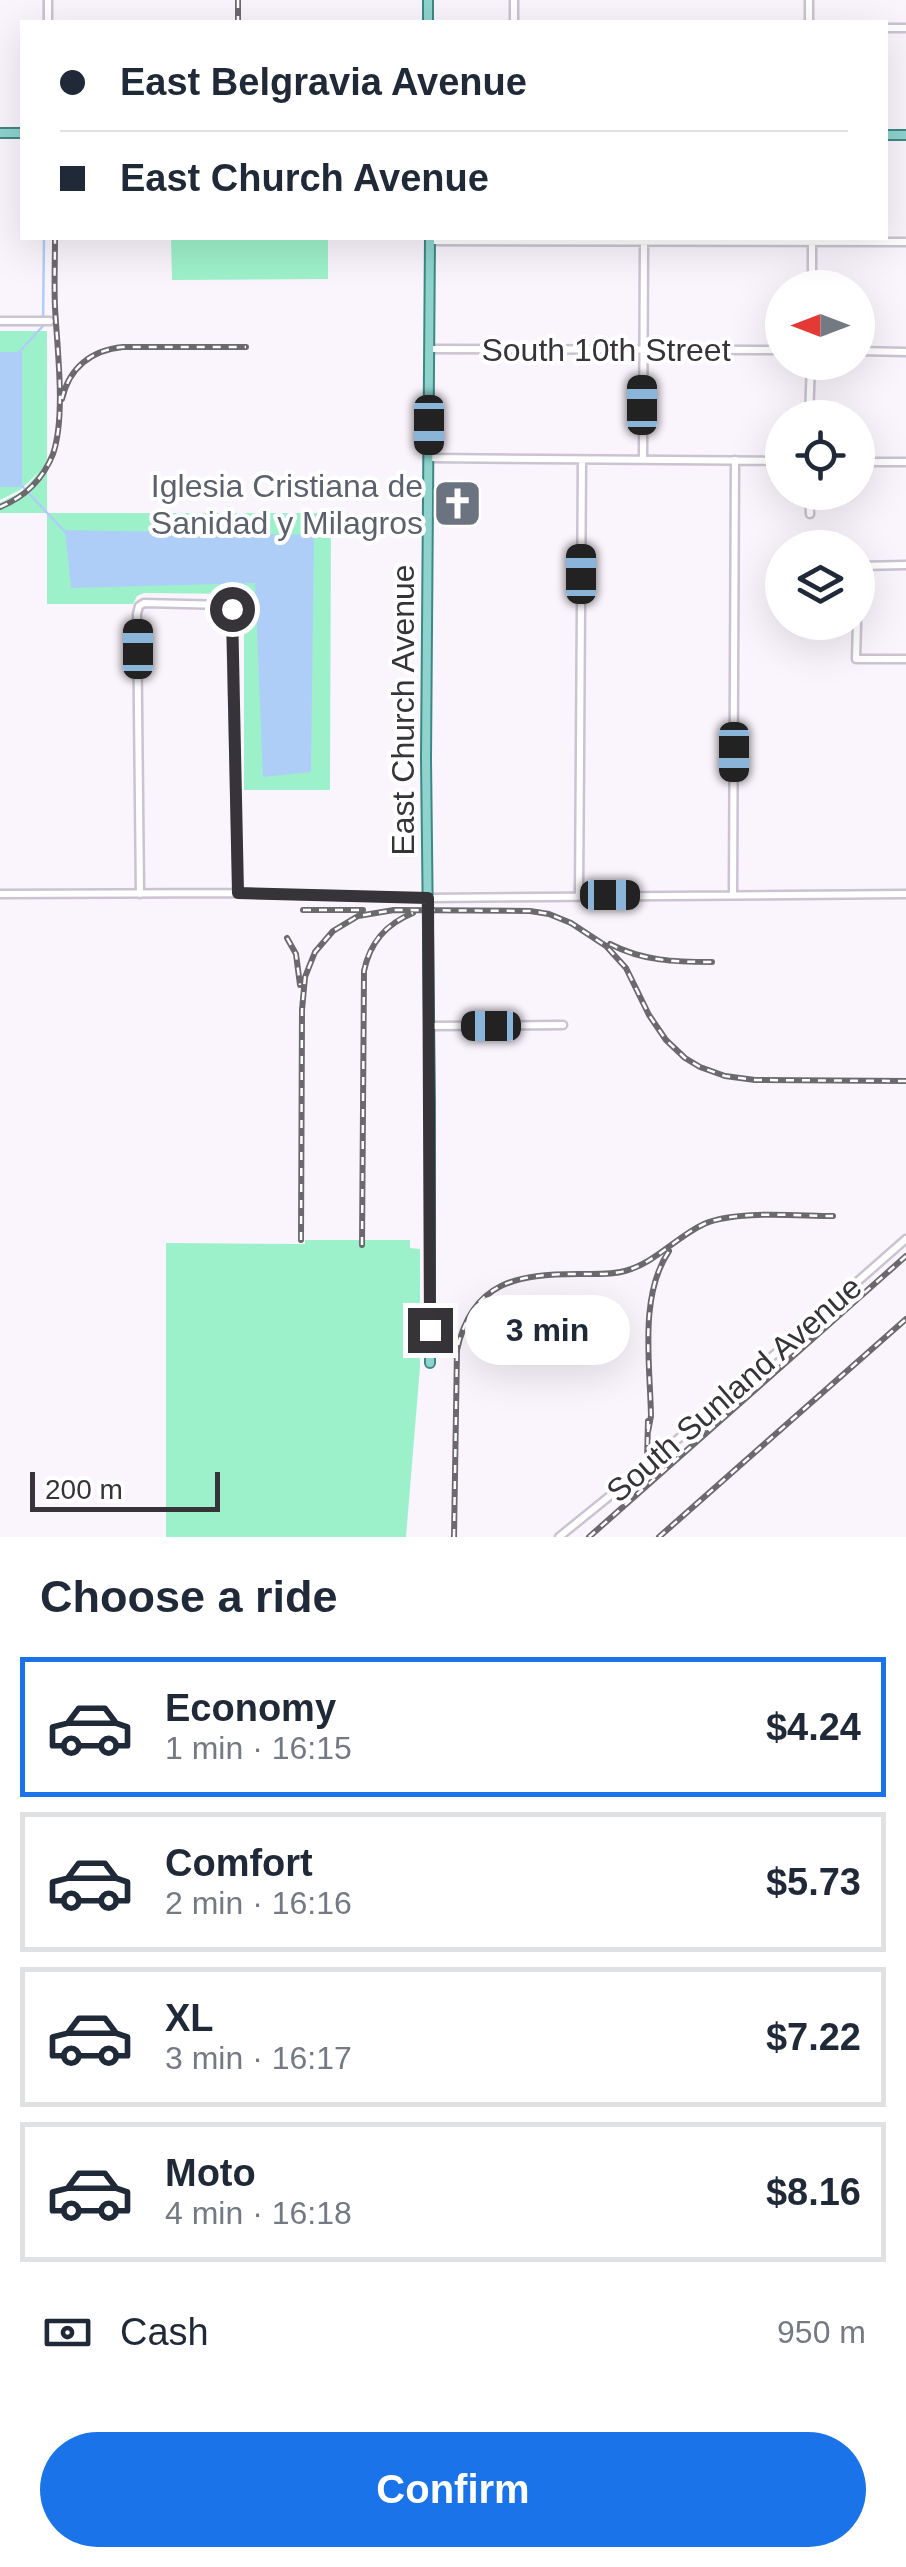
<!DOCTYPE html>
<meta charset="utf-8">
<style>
body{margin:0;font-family:Arial,sans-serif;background:#f6f6f7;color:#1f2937;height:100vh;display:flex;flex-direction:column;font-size:38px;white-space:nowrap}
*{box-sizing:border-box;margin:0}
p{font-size:32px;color:#747a83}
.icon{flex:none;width:55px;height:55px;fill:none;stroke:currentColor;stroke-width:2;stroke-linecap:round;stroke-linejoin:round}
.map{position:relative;height:1537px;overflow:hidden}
.panel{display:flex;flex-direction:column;background:#fff;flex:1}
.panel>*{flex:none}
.hud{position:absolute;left:20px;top:20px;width:868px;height:220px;border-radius:0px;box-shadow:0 10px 40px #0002;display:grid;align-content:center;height:220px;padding:0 40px;background:#fff}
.needle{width:65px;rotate:270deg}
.tools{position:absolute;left:765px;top:270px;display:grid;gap:20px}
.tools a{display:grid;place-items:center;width:110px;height:110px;border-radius:50%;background:#fff;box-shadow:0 10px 40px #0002;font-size:50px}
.scale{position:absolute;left:30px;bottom:25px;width:190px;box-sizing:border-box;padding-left:10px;border:5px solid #373439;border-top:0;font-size:28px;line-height:35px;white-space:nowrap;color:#373439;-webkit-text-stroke:8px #fff;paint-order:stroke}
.end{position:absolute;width:45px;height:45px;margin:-22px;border:12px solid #373439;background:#fff;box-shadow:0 0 0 5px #fff}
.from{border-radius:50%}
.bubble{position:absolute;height:70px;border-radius:35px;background:#fff;box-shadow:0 10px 40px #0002;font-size:32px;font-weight:700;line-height:70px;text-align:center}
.car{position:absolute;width:30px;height:60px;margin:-30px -15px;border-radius:12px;box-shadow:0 0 8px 2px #0007;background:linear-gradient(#222 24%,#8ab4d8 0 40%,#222 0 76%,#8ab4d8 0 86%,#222 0)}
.hud b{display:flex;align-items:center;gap:35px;height:95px;font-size:38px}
.hud b+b{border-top:2px solid #e0e1e3}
.hud i{width:25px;height:25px;background:#1f2937}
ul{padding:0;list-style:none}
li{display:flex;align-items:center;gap:30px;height:140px;margin:0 20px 15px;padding:0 20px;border:5px solid #e0e1e3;border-radius:0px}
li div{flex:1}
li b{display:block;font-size:38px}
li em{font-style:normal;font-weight:700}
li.active{border-color:#1a73e8}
li>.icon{width:90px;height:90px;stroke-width:1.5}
h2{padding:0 40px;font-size:45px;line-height:120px}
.pay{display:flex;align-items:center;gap:25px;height:110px;padding:0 40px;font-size:38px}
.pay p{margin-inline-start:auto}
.action{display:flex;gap:20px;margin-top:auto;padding:20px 40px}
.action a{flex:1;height:115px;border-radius:60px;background:#1a73e8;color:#fff;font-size:40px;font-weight:700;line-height:115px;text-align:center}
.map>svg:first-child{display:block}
.grass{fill:#9df1ca}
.water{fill:#afcef7}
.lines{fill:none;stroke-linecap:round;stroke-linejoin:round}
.stream{stroke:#afcef7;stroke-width:2.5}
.minor-casing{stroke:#cbc3d1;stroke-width:11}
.major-casing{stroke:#3e8884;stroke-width:12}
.minor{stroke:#fff;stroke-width:6}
.major{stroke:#8ed3ce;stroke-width:8}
.rail-casing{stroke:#6b686e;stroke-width:6}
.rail{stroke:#fff;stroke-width:2.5;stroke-dasharray:8;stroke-linecap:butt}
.route{stroke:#373439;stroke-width:12}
.labels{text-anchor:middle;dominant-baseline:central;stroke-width:8;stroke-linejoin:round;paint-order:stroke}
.street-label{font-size:32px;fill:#373439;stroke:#fff}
.worship-label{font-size:32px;fill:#5b616d;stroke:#fff;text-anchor:end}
</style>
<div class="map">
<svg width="906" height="1537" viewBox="0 0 906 1537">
<rect width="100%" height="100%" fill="#faf4fd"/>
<path class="grass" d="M171,238H328V279L172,280Z
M0,331H47V513H331L330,790H244V601L240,594L144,593L137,596L133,604H47V513H0V503L23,491L39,472L20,490L0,500Z
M305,1240H410V1248L420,1249V1367L406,1537H166V1243L305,1244Z"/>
<path class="water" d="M0,352H22V487H0Z
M65,530L314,535L311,772L263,777L255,583L71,588Z"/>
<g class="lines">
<path class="stream" d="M44,0V22
M19,352L43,326L44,238
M21,485L67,534"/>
<defs>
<path id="minor" d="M48,0V22
M514,22V0
M809,22V0
M885,28H906
M812,239V288
M430,241L906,242
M0,321H50
M429,349L782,350
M858,351L906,352
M809,418L811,362
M429,458L782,461
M643,460L644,242
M858,462H906
M809,492L810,514
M858,566L906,565
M857,622L856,659H906
M0,894L238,893L428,898L906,894
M140,894L137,614L139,606L144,603L226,605L231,609L238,893
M733,894L735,460
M579,895L582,460
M429,1026L563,1025
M559,1537L653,1461L906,1239"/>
<path id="major" d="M428,22V0
M0,133H22
M885,135H906
M430,238L426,759L430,1102V1363"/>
</defs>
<use href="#minor" class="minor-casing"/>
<use href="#major" class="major-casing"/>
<use href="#minor" class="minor"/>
<use href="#major" class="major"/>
<defs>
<path id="rail" d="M238,0V22
M62,399C69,368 91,350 123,347H246
M0,507C25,497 43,479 53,454C66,416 57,348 55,307C54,284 55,261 55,238
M303,910H363
M287,938L296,954L300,985
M610,944C643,961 675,962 712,962
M301,1240L302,1010L305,977L315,952L333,931L358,916L394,910L530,911L549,914L571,923L606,946L626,968L649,1015L666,1040L685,1058L700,1067L725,1076L755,1080L906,1081
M362,1245L364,971C370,942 386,924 413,913
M648,1432L651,1416C650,1363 639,1296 669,1251
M647,1461L648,1421
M454,1537L457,1350C472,1281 518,1274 579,1274C594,1274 610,1275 625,1271C655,1263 676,1237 704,1224C735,1210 797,1216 833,1216
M589,1537L906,1256
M659,1537L906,1319"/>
</defs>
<use href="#rail" class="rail-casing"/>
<use href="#rail" class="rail"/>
</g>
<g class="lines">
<path class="route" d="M232,609L238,893L428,898L430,1330"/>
</g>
<defs>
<symbol id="church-square" viewBox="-11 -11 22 22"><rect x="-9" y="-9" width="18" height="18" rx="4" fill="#6b7280" stroke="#fff"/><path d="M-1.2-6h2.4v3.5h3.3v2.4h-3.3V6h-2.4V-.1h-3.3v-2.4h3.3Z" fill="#fff"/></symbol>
</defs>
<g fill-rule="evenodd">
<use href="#church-square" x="430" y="476" width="55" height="55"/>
</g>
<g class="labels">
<g class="street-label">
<text x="606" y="350">South 10th Street</text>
<text transform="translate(403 710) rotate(-90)">East Church Avenue</text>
<text transform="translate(734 1389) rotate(-41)">South Sunland Avenue</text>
</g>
<g class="worship-label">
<text x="423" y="486">Iglesia Cristiana de<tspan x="423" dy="37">Sanidad y Milagros</tspan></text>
</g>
</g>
</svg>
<div class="tools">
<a><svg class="needle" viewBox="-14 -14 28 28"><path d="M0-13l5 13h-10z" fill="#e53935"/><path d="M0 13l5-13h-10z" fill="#747a83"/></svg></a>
<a><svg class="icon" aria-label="locate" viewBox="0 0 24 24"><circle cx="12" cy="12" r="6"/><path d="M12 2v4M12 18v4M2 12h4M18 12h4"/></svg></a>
<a><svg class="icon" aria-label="layers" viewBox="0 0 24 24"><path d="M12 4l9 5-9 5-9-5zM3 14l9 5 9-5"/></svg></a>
</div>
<div class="scale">200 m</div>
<i class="end from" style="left:232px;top:609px"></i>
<i class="end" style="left:430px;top:1330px"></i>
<div class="bubble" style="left:465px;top:1295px;width:165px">3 min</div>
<i class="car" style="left:642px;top:405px;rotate:0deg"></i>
<i class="car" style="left:429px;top:425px;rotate:180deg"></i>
<i class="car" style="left:581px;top:574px;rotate:0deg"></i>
<i class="car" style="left:138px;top:649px;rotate:0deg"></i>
<i class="car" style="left:734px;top:752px;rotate:180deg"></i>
<i class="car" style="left:610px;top:895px;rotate:90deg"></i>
<i class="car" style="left:491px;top:1026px;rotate:270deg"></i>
<div class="hud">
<b><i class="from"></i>East Belgravia Avenue</b>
<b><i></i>East Church Avenue</b>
</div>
</div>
<section class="panel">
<h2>Choose a ride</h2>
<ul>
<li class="active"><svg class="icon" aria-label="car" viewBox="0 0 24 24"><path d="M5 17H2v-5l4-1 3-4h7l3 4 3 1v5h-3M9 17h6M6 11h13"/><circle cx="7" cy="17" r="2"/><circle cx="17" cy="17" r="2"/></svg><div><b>Economy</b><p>1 min · 16:15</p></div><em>$4.24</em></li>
<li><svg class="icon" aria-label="car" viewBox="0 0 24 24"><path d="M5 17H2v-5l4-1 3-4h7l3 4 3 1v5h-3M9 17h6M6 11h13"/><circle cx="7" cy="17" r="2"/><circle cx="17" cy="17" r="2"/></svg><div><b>Comfort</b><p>2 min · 16:16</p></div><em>$5.73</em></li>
<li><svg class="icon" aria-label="car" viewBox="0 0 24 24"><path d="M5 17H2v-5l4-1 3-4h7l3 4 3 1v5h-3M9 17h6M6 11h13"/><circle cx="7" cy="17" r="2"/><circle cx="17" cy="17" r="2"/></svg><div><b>XL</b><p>3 min · 16:17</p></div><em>$7.22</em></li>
<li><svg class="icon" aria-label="car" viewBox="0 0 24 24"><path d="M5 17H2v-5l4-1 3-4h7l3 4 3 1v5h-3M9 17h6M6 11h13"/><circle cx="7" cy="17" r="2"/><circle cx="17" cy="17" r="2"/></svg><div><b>Moto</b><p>4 min · 16:18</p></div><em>$8.16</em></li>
</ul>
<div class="pay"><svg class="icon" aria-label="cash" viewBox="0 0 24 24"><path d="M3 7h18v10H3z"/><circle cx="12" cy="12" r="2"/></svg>Cash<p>950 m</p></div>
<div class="action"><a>Confirm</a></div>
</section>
